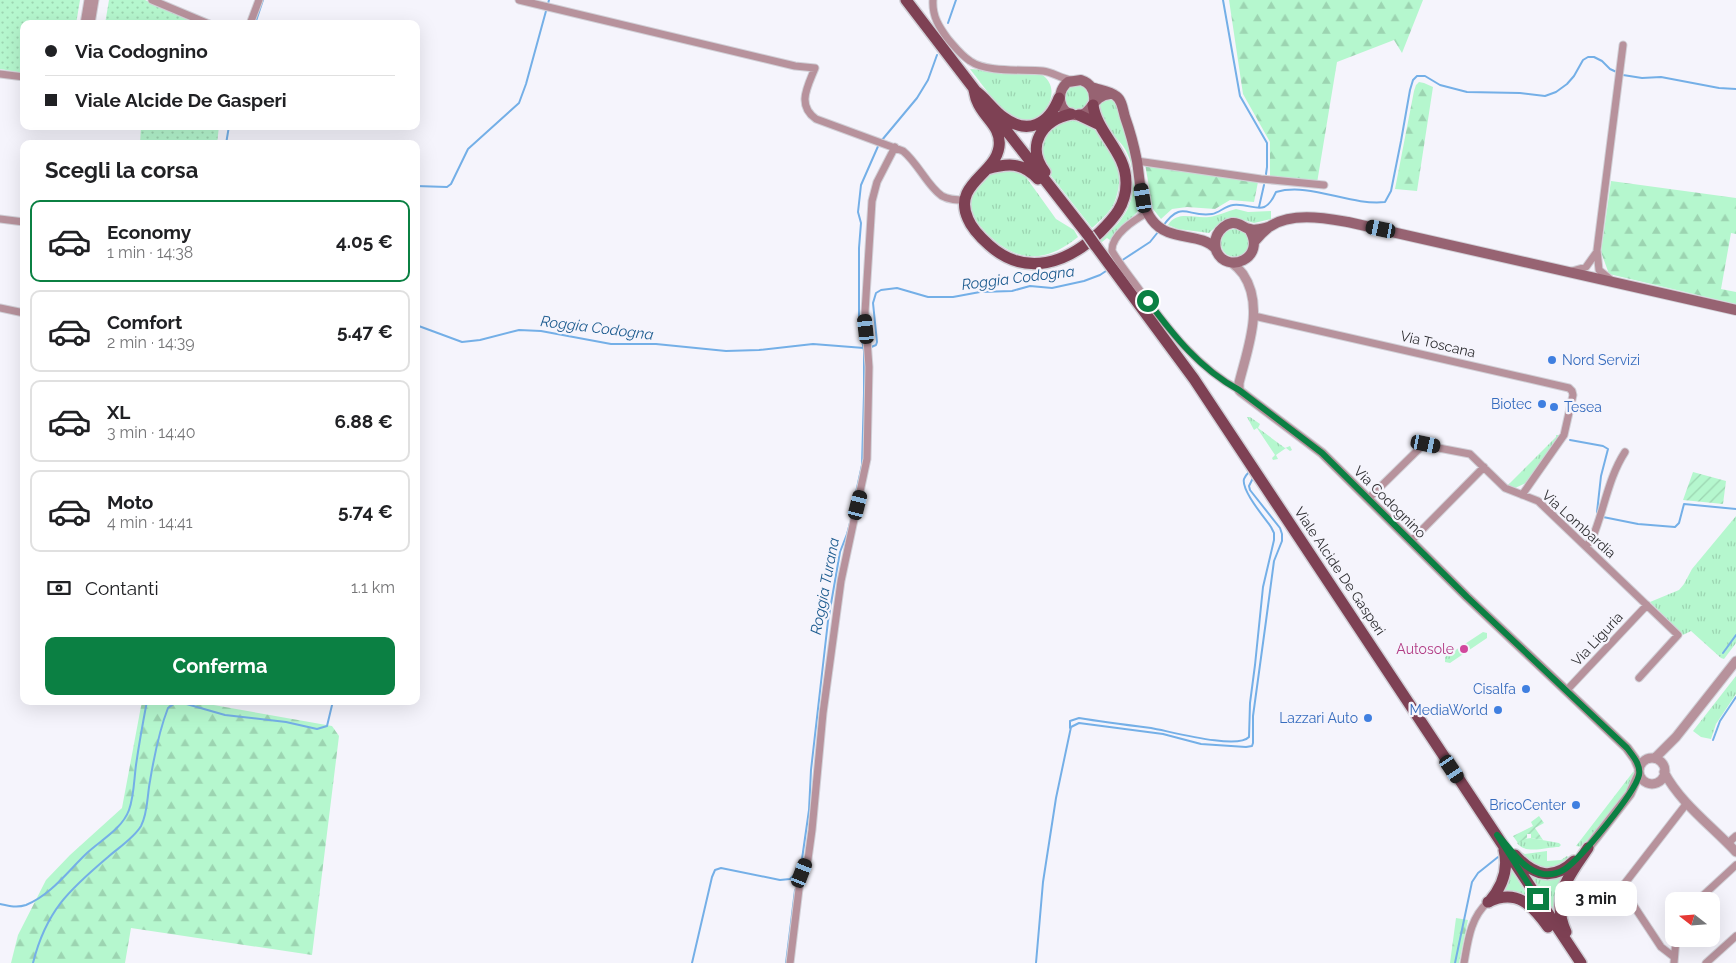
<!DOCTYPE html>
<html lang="it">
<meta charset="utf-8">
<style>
body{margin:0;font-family:Raleway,sans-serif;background:#f6f6f6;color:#202124;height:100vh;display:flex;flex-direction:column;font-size:19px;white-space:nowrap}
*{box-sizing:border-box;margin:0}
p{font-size:16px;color:#757577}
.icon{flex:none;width:28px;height:28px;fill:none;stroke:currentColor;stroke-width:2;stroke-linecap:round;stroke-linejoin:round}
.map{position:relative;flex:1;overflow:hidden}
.drawer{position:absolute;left:20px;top:140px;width:400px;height:565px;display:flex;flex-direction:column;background:#fff;border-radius:10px;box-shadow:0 5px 20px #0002}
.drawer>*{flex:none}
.hud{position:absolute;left:20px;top:20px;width:400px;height:110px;border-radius:10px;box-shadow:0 5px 20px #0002;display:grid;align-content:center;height:110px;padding:0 25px;background:#fff}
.needle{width:32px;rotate:287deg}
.buttons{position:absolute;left:1665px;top:892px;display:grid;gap:10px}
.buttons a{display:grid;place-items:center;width:55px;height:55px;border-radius:10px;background:#fff;box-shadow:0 5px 20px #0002;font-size:25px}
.end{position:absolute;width:22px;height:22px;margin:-11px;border:6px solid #0b8043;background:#fff;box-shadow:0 0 0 2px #fff}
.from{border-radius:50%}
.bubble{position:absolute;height:35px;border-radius:10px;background:#fff;box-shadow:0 5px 20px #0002;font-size:16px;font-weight:700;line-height:35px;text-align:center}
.car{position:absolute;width:15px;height:30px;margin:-15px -8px;border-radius:6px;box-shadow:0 0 4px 1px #0007;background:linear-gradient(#222 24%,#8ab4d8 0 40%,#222 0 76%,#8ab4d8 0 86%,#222 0)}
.hud b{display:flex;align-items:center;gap:18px;height:48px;font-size:19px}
.hud b+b{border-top:1px solid #e0e0e0}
.hud i{width:12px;height:12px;background:#202124}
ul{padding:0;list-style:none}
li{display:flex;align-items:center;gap:15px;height:82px;margin:0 10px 8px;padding:0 15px;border:2px solid #e0e0e0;border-radius:10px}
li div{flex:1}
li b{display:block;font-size:19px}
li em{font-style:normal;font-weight:700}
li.selected{border-color:#0b8043}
li>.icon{width:45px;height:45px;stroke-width:1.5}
h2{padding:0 25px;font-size:22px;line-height:60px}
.pay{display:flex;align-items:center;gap:12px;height:55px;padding:0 25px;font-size:19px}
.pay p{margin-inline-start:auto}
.primary-button{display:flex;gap:10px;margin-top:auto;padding:10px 25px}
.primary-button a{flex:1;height:58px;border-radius:10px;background:#0b8043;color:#fff;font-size:20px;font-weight:700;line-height:58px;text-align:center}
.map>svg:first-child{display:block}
.grass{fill:url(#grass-tufts)}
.forest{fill:url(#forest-firs)}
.park{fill:url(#park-dots)}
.garden{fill:url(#garden-furrows)}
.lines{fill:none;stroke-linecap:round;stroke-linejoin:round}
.stream{stroke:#74afe7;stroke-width:2}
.minor-casing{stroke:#d1d0d7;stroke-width:9}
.tertiary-casing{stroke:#d1d0d7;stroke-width:11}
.secondary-casing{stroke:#d1d0d7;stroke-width:12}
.primary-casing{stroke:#d1d0d7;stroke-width:14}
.minor{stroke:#b7929c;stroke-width:7}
.tertiary{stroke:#b7929c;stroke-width:9}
.secondary{stroke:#976372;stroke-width:10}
.primary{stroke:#7e4154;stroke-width:11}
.primary-bridge-casing{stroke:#d1d0d7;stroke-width:14;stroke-linecap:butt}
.primary-bridge{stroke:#7e4154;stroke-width:11}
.route{stroke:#0b8043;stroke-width:6}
.shop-dot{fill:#3f7fe0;stroke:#f5f4fc;stroke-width:2}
.hotel-dot{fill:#d1479c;stroke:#f5f4fc;stroke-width:2}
.labels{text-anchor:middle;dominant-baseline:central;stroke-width:4.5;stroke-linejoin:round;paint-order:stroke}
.street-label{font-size:14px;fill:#2d2d30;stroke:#f5f4fc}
.shop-label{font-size:14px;fill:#366cbe;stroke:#f5f4fc;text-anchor:end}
.hotel-label{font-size:14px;fill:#b23c85;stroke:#f5f4fc;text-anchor:end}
.water-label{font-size:15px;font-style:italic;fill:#1c5b8f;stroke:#f5f4fc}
</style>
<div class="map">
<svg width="1736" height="963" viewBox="0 0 1736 963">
<defs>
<pattern id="grass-tufts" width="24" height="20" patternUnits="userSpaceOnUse" patternTransform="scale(1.25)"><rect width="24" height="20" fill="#b5f7ce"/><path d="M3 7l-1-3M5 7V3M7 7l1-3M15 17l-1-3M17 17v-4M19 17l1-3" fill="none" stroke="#9cd4b1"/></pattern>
<pattern id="forest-firs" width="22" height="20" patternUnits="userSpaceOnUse" patternTransform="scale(1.25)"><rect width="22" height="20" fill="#b5f7ce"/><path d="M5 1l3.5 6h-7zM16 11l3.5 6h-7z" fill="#9cd4b1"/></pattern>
<pattern id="park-dots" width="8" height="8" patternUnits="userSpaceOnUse" patternTransform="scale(1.25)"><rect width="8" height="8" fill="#b5f7ce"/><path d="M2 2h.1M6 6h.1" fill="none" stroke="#9cd4b1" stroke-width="1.8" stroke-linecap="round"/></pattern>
<pattern id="garden-furrows" width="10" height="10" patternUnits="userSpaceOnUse" patternTransform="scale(1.25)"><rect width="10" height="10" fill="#b5f7ce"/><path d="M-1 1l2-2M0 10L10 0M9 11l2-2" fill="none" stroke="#9cd4b1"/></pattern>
</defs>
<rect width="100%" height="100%" fill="#f5f4fc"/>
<path class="grass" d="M970,69L1039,73C1071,89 1035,140 1006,115C1002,112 999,107 996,103C988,92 979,81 970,69Z
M1064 97a13 13 0 1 1 26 0a13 13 0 1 1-26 0Z
M1108,97L1116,102L1126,131L1141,208L1110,240L1107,238L1102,242L1100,240C1108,233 1116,227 1122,218C1137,199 1137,166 1123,146C1117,138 1108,131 1103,122C1100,117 1100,109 1098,104Z
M1064,119C1068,119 1075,118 1079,119C1096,124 1117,157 1119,174C1120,181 1118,192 1116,198C1112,211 1102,219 1092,228L1041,163L1040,151L1045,131Z
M1009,167L1023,173L1056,219L1074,230L1078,237C1041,267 1011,261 981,227C975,221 967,210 968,200C969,192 980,181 984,174Z
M1236,209L1248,212L1271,211V219L1254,223L1233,217L1221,222L1209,233L1178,229L1168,225C1177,210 1195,219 1209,217C1218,216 1227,211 1236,209Z
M1221 243a14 14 0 1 1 28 0a14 14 0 1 1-28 0Z
M1247,417H1250L1260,424L1258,428L1285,448L1290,446L1292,450L1290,451L1286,448L1276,455L1278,459L1273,460L1272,458L1275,455L1257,428L1254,430Z
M1556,435H1560L1526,483L1515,488L1508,485L1556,437Z
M1736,516V643L1724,659L1721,658L1691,631L1683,635L1650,602L1679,590L1684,584L1692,569Z
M1483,632L1487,633V638L1450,663L1445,662V657Z
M1736,676V694L1716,724L1711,739L1701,737L1693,731Z
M1633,772H1635C1631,791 1595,830 1582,847L1576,846Z
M1531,838L1559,843L1561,845L1559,847C1546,847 1526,855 1517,843L1523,839Z
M1515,849L1525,854L1547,851V861L1561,860L1567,856L1571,859L1551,871L1525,861Z
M1510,868L1533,904L1501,891Z
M1524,868L1566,872L1557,918Z"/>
<path class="forest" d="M1229,0H1423L1402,53L1394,40L1337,62L1317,183L1270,177V142L1243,94Z
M1419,82L1424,83L1433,87L1417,191L1395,189L1414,91L1416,85Z
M1145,164L1258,182L1254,202L1230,200L1215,209L1187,207L1172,209L1161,219L1153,209Z
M1611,181L1736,198V234L1731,233L1721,289L1736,292V304L1609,274L1601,252Z
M142,701H191L332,726L339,736L312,955L131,928L125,963H11L18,935L46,880L70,855L122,808Z
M1456,918L1468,920L1459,963H1450Z"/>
<path class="park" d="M0,0H80L76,24H24V73L0,69Z
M109,0H145L197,24H105Z
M141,126H219L217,144H140Z"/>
<path class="garden" d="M1693,472L1726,481L1723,504L1683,500Z
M1539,816L1544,823L1535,828L1543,840L1531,838V834H1527V838L1518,843L1513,836L1533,826L1531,822Z"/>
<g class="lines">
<path class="stream" d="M1223,0L1240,96L1267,143V167L1266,174
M948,23L956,0
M255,24L263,0
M882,140L917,98L928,80L937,55
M226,144L229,126
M416,186L447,187L451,184L468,149L519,103L526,84L549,0
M1259,207L1264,185
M1163,226C1182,199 1188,218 1212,214C1219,213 1225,206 1233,205C1255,203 1264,219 1276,192C1310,182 1350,206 1385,202L1391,191L1401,141L1410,90L1413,80L1417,76H1425L1440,85L1467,92L1520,93L1545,96L1556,92L1567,84L1574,76L1583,60L1588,57H1594L1602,61L1610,69L1623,75L1642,78L1661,77L1719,88L1736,89
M1121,261L1150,242L1158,232
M416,325L462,342L480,340L519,330L541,331L611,344H656L726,351L759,350L813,344L864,348
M869,348L876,345L877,342L873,303L876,293L881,290L897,288L928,297H953L980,292L1012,291L1030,286L1052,288L1084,281L1100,275L1109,269
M1570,440L1603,446L1608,449L1601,476L1597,512L1599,515
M855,497L862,465L864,393V351L859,322V248L861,223L858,212L861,185L879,144
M1603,517L1638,524L1675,527L1679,523L1684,504L1736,509
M1723,653L1736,635
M1070,728V721L1079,718C1103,722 1127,725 1151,728C1169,731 1237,750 1249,737L1250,703L1255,665L1263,587L1274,540V533L1271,527C1264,517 1241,490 1244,479C1245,476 1247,474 1249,472
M1713,740L1720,721L1736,697
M0,904C9,906 17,908 26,905C51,895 68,871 87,853C101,840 122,829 129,810C134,796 134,780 136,765C139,744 143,722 147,701
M33,963C46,911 69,890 108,857C118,848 134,838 141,826C148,813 147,796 150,781C154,757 159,731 168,708L175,703H183L225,715L286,722L317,729L327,726L333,701
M692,963L712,877L715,870L721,868L780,880L790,879L797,872L802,859L809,810L811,770L828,621L840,552L847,534L850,523
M786,963L795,890
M1036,963L1043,882L1056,798L1071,727L1079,723L1163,734L1201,744L1246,747L1252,746L1253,743V716L1266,621L1274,561L1282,541V534L1280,528L1250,490L1249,486L1253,478
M1455,963L1472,882L1478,873L1498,857"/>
<defs>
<path id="minor" d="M152,0L209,24
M519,0L795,66L815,68C808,86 796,105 816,119L903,151C918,163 928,187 942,196C949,200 957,200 965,200
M933,0C932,16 939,27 948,39C955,47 961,55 970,61C987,73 1022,69 1043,71C1053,72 1061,79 1072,80
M84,24L88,0
M91,24L95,0
M250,24L259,0
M0,74L24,77
M1137,161L1261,179L1324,185
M1147,213C1134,220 1111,235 1112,251C1120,265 1132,279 1141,292C1169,330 1197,367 1239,390
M0,219L24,222
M1572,271L1586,267L1596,253
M1611,280L1599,270L1597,250L1623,45
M0,308L24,313
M1254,316L1569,388L1572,391L1573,395L1564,435L1522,495
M1368,499L1423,445L1470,454L1505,488L1538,501L1678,635L1639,678
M1411,541L1484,467
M1586,546L1592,539C1604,511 1608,478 1625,452
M1566,691L1647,605
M1728,843L1736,836
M1697,901L1736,865
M1674,957L1661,947L1624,891L1622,887L1687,803
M790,963L800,881L808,859L812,830L823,713L841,581L867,459L869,367L865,312L872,201L877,182L895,147
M1464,963C1468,941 1470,918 1488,902
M1674,963L1676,939
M1706,963L1736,936"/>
<path id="tertiary" d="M1232,263C1236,266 1240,270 1243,274C1265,306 1247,350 1239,383V390L1241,392L1322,453L1467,597L1627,748L1635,759L1639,768
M1655,758L1676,737L1736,661
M1639 771a13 13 0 1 1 26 0a13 13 0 1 1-26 0Z
M1664,772C1681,804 1712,826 1736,852
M1588,848L1630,794L1639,774"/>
<path id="secondary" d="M1091,87C1099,90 1110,91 1116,96C1122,100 1123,110 1125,117C1130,131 1134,146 1137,161C1140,180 1140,204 1152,220C1169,243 1200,231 1216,249
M1094,101C1095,91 1091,83 1081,80L1068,82C1056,91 1057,113 1075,115C1093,117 1090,96 1110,94
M1249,229C1268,258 1226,276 1216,250C1215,245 1215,239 1217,235C1220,229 1226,224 1232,223C1240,222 1243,228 1250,229C1255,231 1264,228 1269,227
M1255,241C1259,236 1264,231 1269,227C1291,212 1324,218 1348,222L1736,310"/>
<path id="primary" d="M906,0L978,94
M974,90C975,93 975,97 977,101C983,118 1002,126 999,147C995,175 952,184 968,219C972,229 980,237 989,245C1026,278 1068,263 1100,232C1114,218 1126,205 1126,184C1127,152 1097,134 1093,105
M974,90C985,97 992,109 1003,117C1028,136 1049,124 1059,98
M1079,115L1098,124
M995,116L1088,235
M987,169C1008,163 1022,162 1038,179
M1045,172C1025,146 1042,120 1071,114
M1095,245L1194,379L1581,963
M1515,855C1534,876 1553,881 1574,861
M1488,902C1517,888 1532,905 1548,927
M1489,902C1502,887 1509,870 1504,850
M1566,932C1550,896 1569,877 1588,848"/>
</defs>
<use href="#minor" class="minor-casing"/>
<use href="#tertiary" class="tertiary-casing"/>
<use href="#secondary" class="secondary-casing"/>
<use href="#primary" class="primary-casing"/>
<use href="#minor" class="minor"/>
<use href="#tertiary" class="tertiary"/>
<use href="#secondary" class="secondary"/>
<use href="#primary" class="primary"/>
<defs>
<path id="primary-bridge" d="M1088,235L1095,245"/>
</defs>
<use href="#primary-bridge" class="primary-bridge-casing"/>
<use href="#primary-bridge" class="primary-bridge"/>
</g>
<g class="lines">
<path class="route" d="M1148,301C1174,336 1200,369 1239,390L1322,453L1467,597L1627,748C1633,756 1641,765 1639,775C1635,793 1581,858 1565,869C1559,873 1551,875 1543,874C1522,870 1512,849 1497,835L1538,899"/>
</g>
<g class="shop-dot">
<circle cx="1552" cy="360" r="5"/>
<circle cx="1542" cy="404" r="5"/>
<circle cx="1554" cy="407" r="5"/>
<circle cx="1526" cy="689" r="5"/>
<circle cx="1498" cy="710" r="5"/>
<circle cx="1368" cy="718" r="5"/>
<circle cx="1576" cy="805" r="5"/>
</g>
<circle class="hotel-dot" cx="1464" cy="649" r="5"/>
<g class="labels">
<g class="street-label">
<text transform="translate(1438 344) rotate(13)">Via Toscana</text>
<text transform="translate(1390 502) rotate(45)">Via Codognino</text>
<text transform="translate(1579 524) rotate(42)">Via Lombardia</text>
<text transform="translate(1340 571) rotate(56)">Viale Alcide De Gasperi</text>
<text transform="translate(1597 639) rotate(-47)">Via Liguria</text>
</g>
<g class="shop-label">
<text x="1562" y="360" text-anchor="start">Nord Servizi</text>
<text x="1532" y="404">Biotec</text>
<text x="1564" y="407" text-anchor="start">Tesea</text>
<text x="1516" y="689">Cisalfa</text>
<text x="1488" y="710">MediaWorld</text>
<text x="1358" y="718">Lazzari Auto</text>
<text x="1566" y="805">BricoCenter</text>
</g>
<g class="hotel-label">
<text x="1454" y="649">Autosole</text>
</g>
<g class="water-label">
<text transform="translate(1018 278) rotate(-7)">Roggia Codogna</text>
<text transform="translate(597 328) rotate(7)">Roggia Codogna</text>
<text transform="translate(825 586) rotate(-79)">Roggia Turana</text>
</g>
</g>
</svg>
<div class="buttons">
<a><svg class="needle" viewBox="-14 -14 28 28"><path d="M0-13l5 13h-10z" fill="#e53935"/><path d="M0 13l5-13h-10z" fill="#757577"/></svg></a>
</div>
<i class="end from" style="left:1148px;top:301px"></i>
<i class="end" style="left:1538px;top:899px"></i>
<div class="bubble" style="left:1555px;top:881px;width:82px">3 min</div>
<i class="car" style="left:1143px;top:198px;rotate:351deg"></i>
<i class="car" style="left:1381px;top:229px;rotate:282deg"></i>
<i class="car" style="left:866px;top:329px;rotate:354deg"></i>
<i class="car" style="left:1426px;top:444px;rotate:102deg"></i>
<i class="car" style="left:858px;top:505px;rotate:14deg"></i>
<i class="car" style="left:1452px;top:769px;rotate:146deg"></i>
<i class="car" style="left:802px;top:873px;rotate:21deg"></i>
<div class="hud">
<b><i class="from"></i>Via Codognino</b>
<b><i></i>Viale Alcide De Gasperi</b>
</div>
<section class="drawer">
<h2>Scegli la corsa</h2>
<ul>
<li class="selected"><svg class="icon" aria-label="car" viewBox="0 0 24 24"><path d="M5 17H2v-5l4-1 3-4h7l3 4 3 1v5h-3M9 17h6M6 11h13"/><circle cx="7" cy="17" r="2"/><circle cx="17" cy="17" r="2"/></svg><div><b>Economy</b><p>1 min · 14:38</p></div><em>4.05 €</em></li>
<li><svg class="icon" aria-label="car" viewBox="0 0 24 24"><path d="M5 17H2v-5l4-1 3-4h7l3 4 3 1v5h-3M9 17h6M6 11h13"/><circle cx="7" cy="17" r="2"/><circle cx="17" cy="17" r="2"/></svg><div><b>Comfort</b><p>2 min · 14:39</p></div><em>5.47 €</em></li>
<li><svg class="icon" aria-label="car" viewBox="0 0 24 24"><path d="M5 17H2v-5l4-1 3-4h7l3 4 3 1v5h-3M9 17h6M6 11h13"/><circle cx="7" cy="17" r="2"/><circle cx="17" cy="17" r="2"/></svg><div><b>XL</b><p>3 min · 14:40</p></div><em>6.88 €</em></li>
<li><svg class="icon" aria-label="car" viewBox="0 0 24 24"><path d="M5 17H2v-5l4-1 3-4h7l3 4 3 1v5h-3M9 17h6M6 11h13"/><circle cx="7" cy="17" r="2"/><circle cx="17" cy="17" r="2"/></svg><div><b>Moto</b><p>4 min · 14:41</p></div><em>5.74 €</em></li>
</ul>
<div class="pay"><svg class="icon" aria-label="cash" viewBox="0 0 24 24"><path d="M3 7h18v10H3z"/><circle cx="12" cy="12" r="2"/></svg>Contanti<p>1.1 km</p></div>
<div class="primary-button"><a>Conferma</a></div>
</section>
</div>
